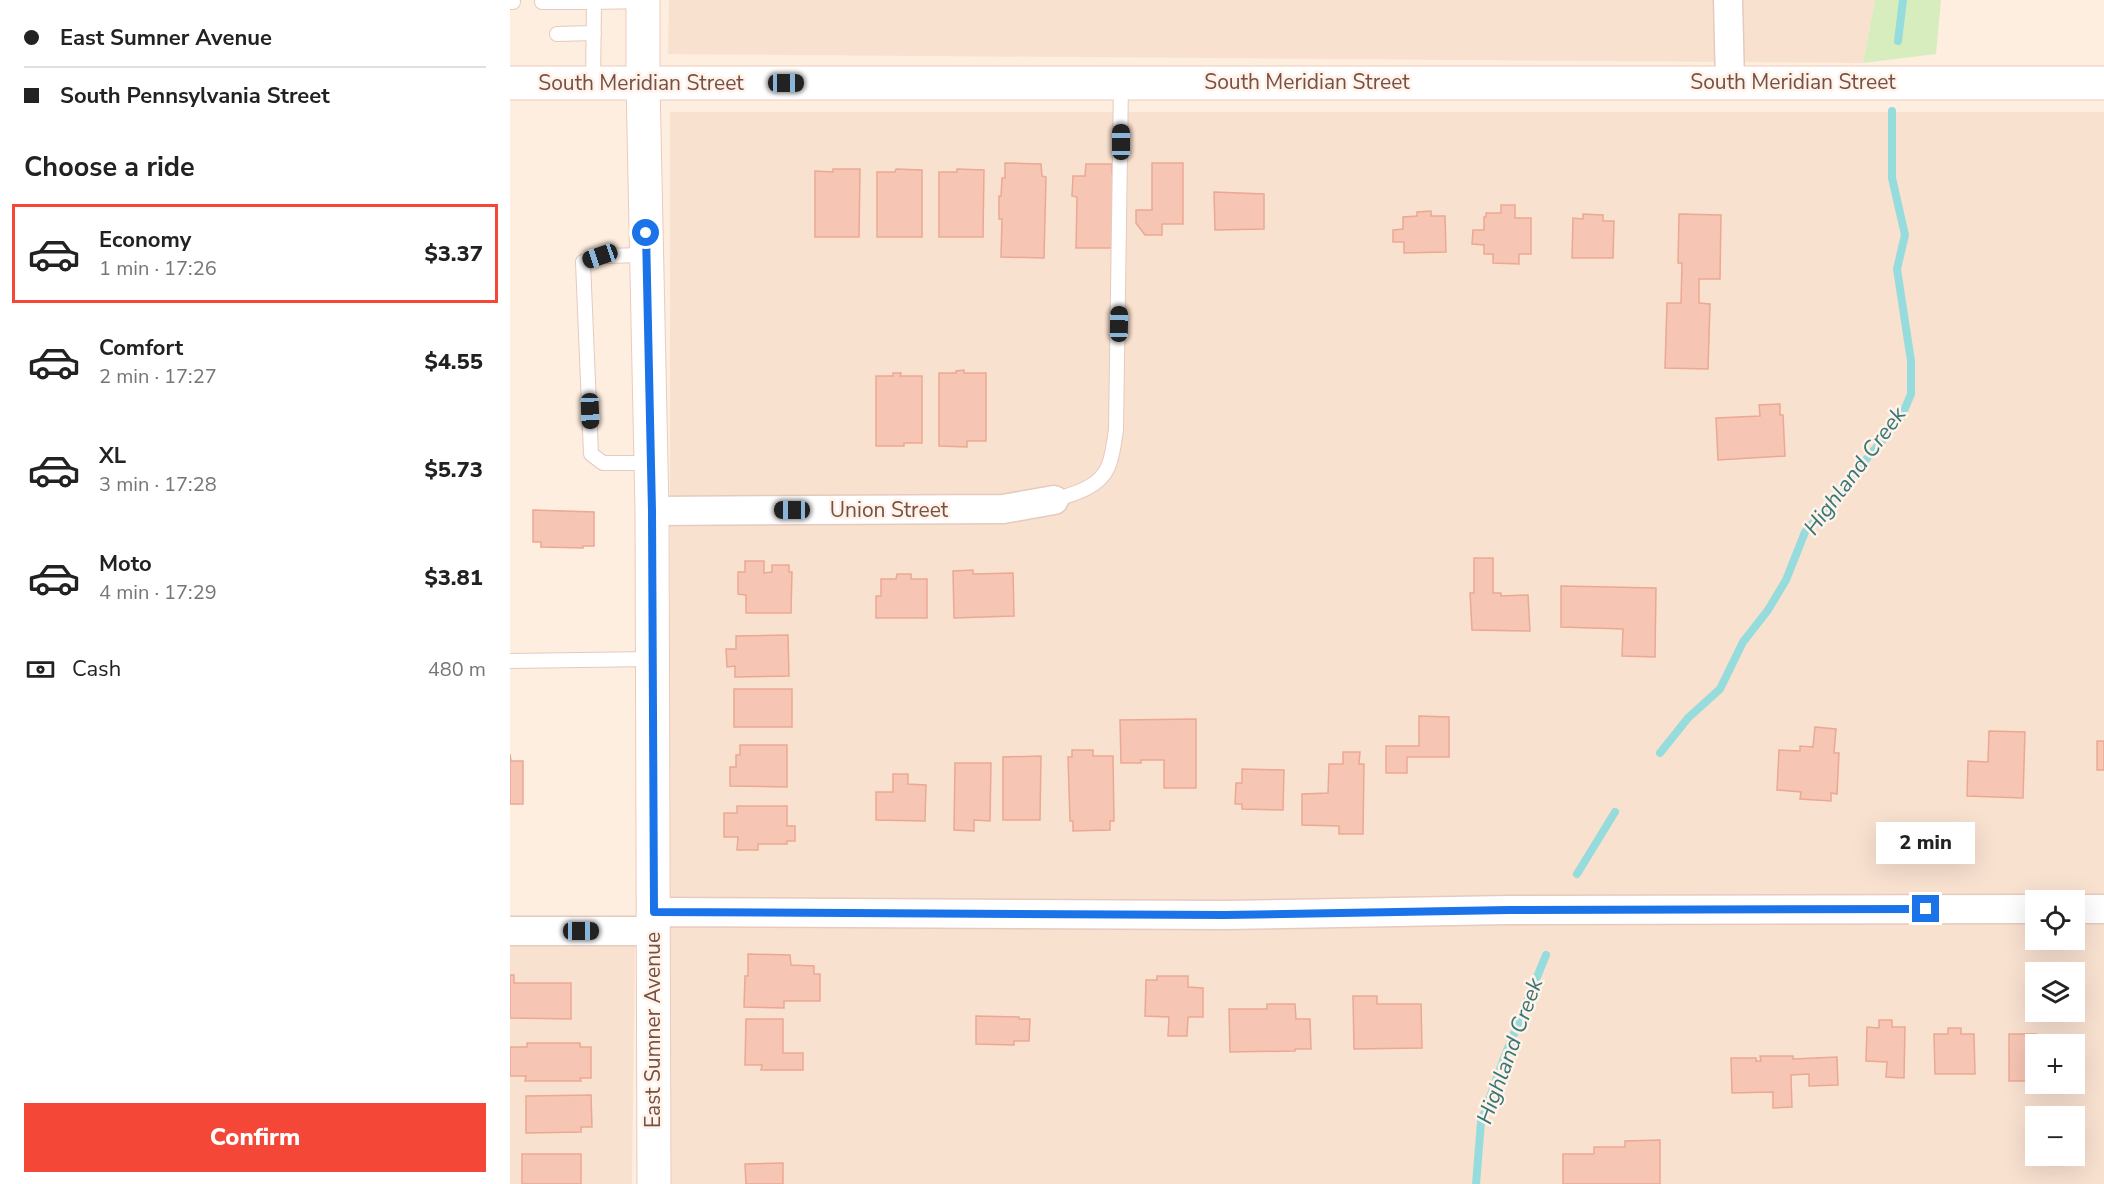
<!DOCTYPE html>
<meta charset="utf-8">
<style>
body{margin:0;font-family:"Nunito Sans",sans-serif;background:#f2f2f2;color:#222;height:100vh;display:flex;flex-direction:column;font-size:22px;white-space:nowrap}
*{box-sizing:border-box;margin:0}
p{font-size:20px;color:#767676}
.icon{flex:none;width:33px;height:33px;fill:none;stroke:currentColor;stroke-width:2;stroke-linecap:round;stroke-linejoin:round}
.map{position:relative;flex:1;overflow:hidden}
.sheet{display:flex;flex-direction:column;background:#fff;width:510px}
.sheet>*{flex:none}
.banner{display:grid;align-content:center;height:132px;padding:0 24px;background:#fff}
.tools{position:absolute;left:1515px;top:890px;display:grid;gap:12px}
.tools a{display:grid;place-items:center;width:60px;height:60px;border-radius:0px;background:#fff;box-shadow:0 6px 24px #0002;font-size:30px}
.end{position:absolute;width:27px;height:27px;margin:-14px;border:8px solid #1a73e8;background:#fff;box-shadow:0 0 0 3px #fff}
.from{border-radius:50%}
.bubble{position:absolute;height:42px;border-radius:0px;background:#fff;box-shadow:0 6px 24px #0002;font-size:20px;font-weight:800;line-height:42px;text-align:center}
.car{position:absolute;width:18px;height:36px;margin:-18px -9px;border-radius:8px;box-shadow:0 0 4px 2px #0007;background:linear-gradient(#222 24%,#8ab4d8 0 40%,#222 0 76%,#8ab4d8 0 86%,#222 0)}
.banner b{display:flex;align-items:center;gap:21px;height:57px;font-size:22px}
.banner b+b{border-top:2px solid #e0e0e0}
.banner i{width:15px;height:15px;background:#222}
ul{padding:0;list-style:none}
li{display:flex;align-items:center;gap:18px;height:99px;margin:0 12px 9px;padding:0 12px;border:3px solid transparent;border-radius:0px}
li div{flex:1}
li b{display:block;font-size:22px}
li em{font-style:normal;font-weight:800}
li.selected{border-color:#f54738}
li>.icon{width:54px;height:54px;stroke-width:1.5}
h2{padding:0 24px;font-size:27px;line-height:72px}
.pay{display:flex;align-items:center;gap:15px;height:66px;padding:0 24px;font-size:22px}
.pay p{margin-inline-start:auto}
.button{display:flex;gap:12px;margin-top:auto;padding:12px 24px}
.button a{flex:1;height:69px;border-radius:0px;background:#f54738;color:#fff;font-size:24px;font-weight:800;line-height:69px;text-align:center}
main{display:flex;flex:1;min-height:0}
.map>svg:first-child{display:block}
.residential{fill:#f9e1d0;fill-rule:evenodd}
.green{fill:#d7edbd}
.lines{fill:none;stroke-linecap:round;stroke-linejoin:round}
.stream{stroke:#97dcdc;stroke-width:8}
.building{fill:#f6c5b4;stroke:#eba893;stroke-width:1.5}
.lane-casing{stroke:#e5cabe;stroke-width:16}
.street-casing{stroke:#e5cabe;stroke-width:31}
.secondary-casing{stroke:#ebcaba;stroke-width:35}
.lane{stroke:#fff;stroke-width:14}
.street{stroke:#fff;stroke-width:28}
.secondary{stroke:#fff;stroke-width:33}
.route{stroke:#1a73e8;stroke-width:8}
.labels{text-anchor:middle;dominant-baseline:central;stroke-width:5;stroke-linejoin:round;paint-order:stroke}
.street-label{font-size:21px;fill:#774f45;stroke:#fff2e8}
.water-label{font-size:22px;font-style:italic;fill:#357677;stroke:#fff2e8}
</style>
<main>
<section class="sheet">
<div class="banner">
<b><i class="from"></i>East Sumner Avenue</b>
<b><i></i>South Pennsylvania Street</b>
</div>
<h2>Choose a ride</h2>
<ul>
<li class="selected"><svg class="icon" aria-label="car" viewBox="0 0 24 24"><path d="M5 17H2v-5l4-1 3-4h7l3 4 3 1v5h-3M9 17h6M6 11h13"/><circle cx="7" cy="17" r="2"/><circle cx="17" cy="17" r="2"/></svg><div><b>Economy</b><p>1 min · 17:26</p></div><em>$3.37</em></li>
<li><svg class="icon" aria-label="car" viewBox="0 0 24 24"><path d="M5 17H2v-5l4-1 3-4h7l3 4 3 1v5h-3M9 17h6M6 11h13"/><circle cx="7" cy="17" r="2"/><circle cx="17" cy="17" r="2"/></svg><div><b>Comfort</b><p>2 min · 17:27</p></div><em>$4.55</em></li>
<li><svg class="icon" aria-label="car" viewBox="0 0 24 24"><path d="M5 17H2v-5l4-1 3-4h7l3 4 3 1v5h-3M9 17h6M6 11h13"/><circle cx="7" cy="17" r="2"/><circle cx="17" cy="17" r="2"/></svg><div><b>XL</b><p>3 min · 17:28</p></div><em>$5.73</em></li>
<li><svg class="icon" aria-label="car" viewBox="0 0 24 24"><path d="M5 17H2v-5l4-1 3-4h7l3 4 3 1v5h-3M9 17h6M6 11h13"/><circle cx="7" cy="17" r="2"/><circle cx="17" cy="17" r="2"/></svg><div><b>Moto</b><p>4 min · 17:29</p></div><em>$3.81</em></li>
</ul>
<div class="pay"><svg class="icon" aria-label="cash" viewBox="0 0 24 24"><path d="M3 7h18v10H3z"/><circle cx="12" cy="12" r="2"/></svg>Cash<p>480 m</p></div>
<div class="button"><a>Confirm</a></div>
</section>
<div class="map">
<svg width="1594" height="1184" viewBox="0 0 1594 1184">
<rect width="100%" height="100%" fill="#feeedf"/>
<path class="residential" d="M159,0H1365L1353,63L158,54Z
M160,112H1594V1184H160ZM1526,900H1564V939H1526ZM1526,972H1564V1011H1526ZM1526,1044H1564V1083H1526ZM1526,1116H1564V1155H1526Z
M125,945L122,1184H0V946Z"/>
<path class="green" d="M1365,0H1431L1426,54L1353,63Z"/>
<g class="lines">
<path class="stream" d="M1388,41L1393,0
M1150,753L1178,718L1210,689L1233,642L1258,610L1276,580L1295,532L1391,418L1401,394V361L1387,269L1395,235L1382,178V111
M1067,874L1105,812
M966,1184L971,1122L994,1058L1036,955"/>
</g>
<path class="building" d="M495,163L531,164L532,176L536,177L534,258L491,257L492,219H489V196H491L492,178H495Z
M642,163H673V224H652V235H635L626,223V210H642Z
M576,164H602V174H604V248H566L567,197L562,196L563,176H575Z
M323,169H350L349,237H305V171L323,172Z
M386,169L412,170V237H367V172H385Z
M447,169L474,170L473,237H429V172H447Z
M704,192L754,194V229L705,230Z
M991,205H1005V218H1021V254H1009V264L983,263V254H974V245L962,244L963,230H974V217H976V213H991Z
M921,211V216H935L936,252L894,253V242H883V230L893,229V217L907,216V212Z
M1073,214L1093,215V221H1104L1103,258H1062L1063,218L1073,219Z
M1169,214L1211,215L1210,279H1189V303L1200,304L1198,369L1155,368L1157,303H1171L1172,263H1168Z
M454,370V373H476V441H457V447L429,446V373H446V371Z
M383,373H391L390,376H412V443H394V446H366V376H383Z
M1270,404V415H1273L1275,456L1208,460L1206,418L1250,416L1249,405Z
M23,510L84,512V546H73V548L31,547V542H23Z
M964,558H983V593H991V596L1018,595L1020,631L962,630L960,593H964Z
M235,561H254V573L262,572V565H279V572H282L281,613H236V595L228,594V572H235Z
M463,570V574L503,573L504,616L444,618L443,571Z
M387,574H401V579H417V618H366V596H371V579H386Z
M1051,586L1146,588L1145,657L1112,656L1113,629L1051,627Z
M278,635L279,676L225,677V666L217,667L216,649H226V636Z
M224,689H282V727H224Z
M909,716L939,717V757H897V773H876V746H909Z
M686,719V788H654V760H631V763H611L610,720Z
M1305,727L1326,729L1324,753H1329L1327,794L1321,793V801L1290,799L1291,792L1267,790L1269,750L1290,751V746L1303,747Z
M1479,731L1515,732L1513,798L1457,796L1458,761L1478,762Z
M1587,741H1594V770H1587Z
M230,745H277V787L220,786V767H226V755H230Z
M562,750H583V756H603L604,821H600V830L563,831V821H560L558,757H562Z
M833,752H850L849,764H854L853,834H829V826L792,825V794L818,793L819,764H833Z
M0,754L1,761H13V804H0Z
M531,756L530,820H493V757Z
M445,763H481L480,821L464,820V831L444,830Z
M732,769L774,770L773,810L732,809V804H725L726,783H732Z
M383,774H398V784L416,785L415,821L366,820V792H383Z
M227,806H277V826H285V841H277V844H248V850H227L228,837H214V813H227Z
M238,954L280,955L281,965L304,966V974H310V1001H274V1008L234,1007L235,976H238Z
M0,975H4V983H61V1019L0,1018Z
M647,976H678V987L693,988V1017H678L677,1036H658L659,1017L635,1016L636,980H647Z
M843,996H867V1004H911L912,1048L844,1049Z
M757,1004H785L786,1019H800L801,1049H785V1051L720,1052L719,1009H757Z
M466,1016L509,1017V1019H520L519,1041H504V1045L466,1044Z
M236,1019H273V1053H293V1070H251L252,1065H235Z
M1369,1020H1382V1027H1395L1394,1078L1376,1077L1377,1062L1356,1061L1357,1027L1369,1028Z
M1438,1028H1451V1034H1464L1465,1074H1425L1424,1034H1438Z
M1499,1034H1526L1525,1037H1543V1044H1526V1075H1521V1081H1499Z
M17,1043H70V1047H81V1078H70L71,1081H15L16,1076H0V1047H17Z
M1250,1056H1283V1059L1327,1057L1328,1085L1299,1086V1074L1281,1075L1282,1107L1263,1108V1092L1222,1093L1221,1058H1246V1061H1251Z
M81,1095L82,1127H71V1132L16,1133V1096Z
M1150,1140V1184H1053V1154H1084V1147H1115V1141Z
M12,1154H71V1184H12Z
M273,1163V1184H236L235,1164Z"/>
<g class="lines">
<defs>
<path id="lane" d="M84,0V2L133,1
M0,2H3
M32,2H84L83,82
M47,34L84,33
M137,255L90,256L73,262L81,454L93,463H141
M544,500C563,494 589,488 598,467C603,456 604,442 606,430L611,83
M0,661L142,659"/>
<path id="street" d="M1218,0L1220,82
M142,511L493,509L544,500
M1564,909H1594
M144,912L714,915L999,910L1526,909
M0,931H143"/>
<path id="secondary" d="M133,0V83L142,511L144,1184
M0,83H1594"/>
</defs>
<use href="#lane" class="lane-casing"/>
<use href="#street" class="street-casing"/>
<use href="#secondary" class="secondary-casing"/>
<use href="#lane" class="lane"/>
<use href="#street" class="street"/>
<use href="#secondary" class="secondary"/>
</g>
<g class="lines">
<path class="route" d="M136,233L142,511L144,912L714,915L999,910L1416,909"/>
</g>
<g class="labels">
<g class="street-label">
<text x="797" y="82">South Meridian Street</text>
<text x="1283" y="82">South Meridian Street</text>
<text x="131" y="83">South Meridian Street</text>
<text x="379" y="510">Union Street</text>
<text transform="translate(143 1030) rotate(-90)">East Sumner Avenue</text>
</g>
<g class="water-label">
<text transform="translate(1345 471) rotate(-53)">Highland Creek</text>
<text transform="translate(1000 1051) rotate(-70)">Highland Creek</text>
</g>
</g>
</svg>
<div class="tools">
<a><svg class="icon" aria-label="locate" viewBox="0 0 24 24"><circle cx="12" cy="12" r="6"/><path d="M12 2v4M12 18v4M2 12h4M18 12h4"/></svg></a>
<a><svg class="icon" aria-label="layers" viewBox="0 0 24 24"><path d="M12 4l9 5-9 5-9-5zM3 14l9 5 9-5"/></svg></a>
<a>+</a>
<a>−</a>
</div>
<i class="end from" style="left:136px;top:233px"></i>
<i class="end" style="left:1416px;top:909px"></i>
<div class="bubble" style="left:1366px;top:822px;width:99px">2 min</div>
<i class="car" style="left:276px;top:83px;rotate:90deg"></i>
<i class="car" style="left:611px;top:142px;rotate:0deg"></i>
<i class="car" style="left:90px;top:256px;rotate:251deg"></i>
<i class="car" style="left:609px;top:324px;rotate:1deg"></i>
<i class="car" style="left:80px;top:411px;rotate:178deg"></i>
<i class="car" style="left:282px;top:510px;rotate:270deg"></i>
<i class="car" style="left:71px;top:931px;rotate:90deg"></i>
</div>
</main>
